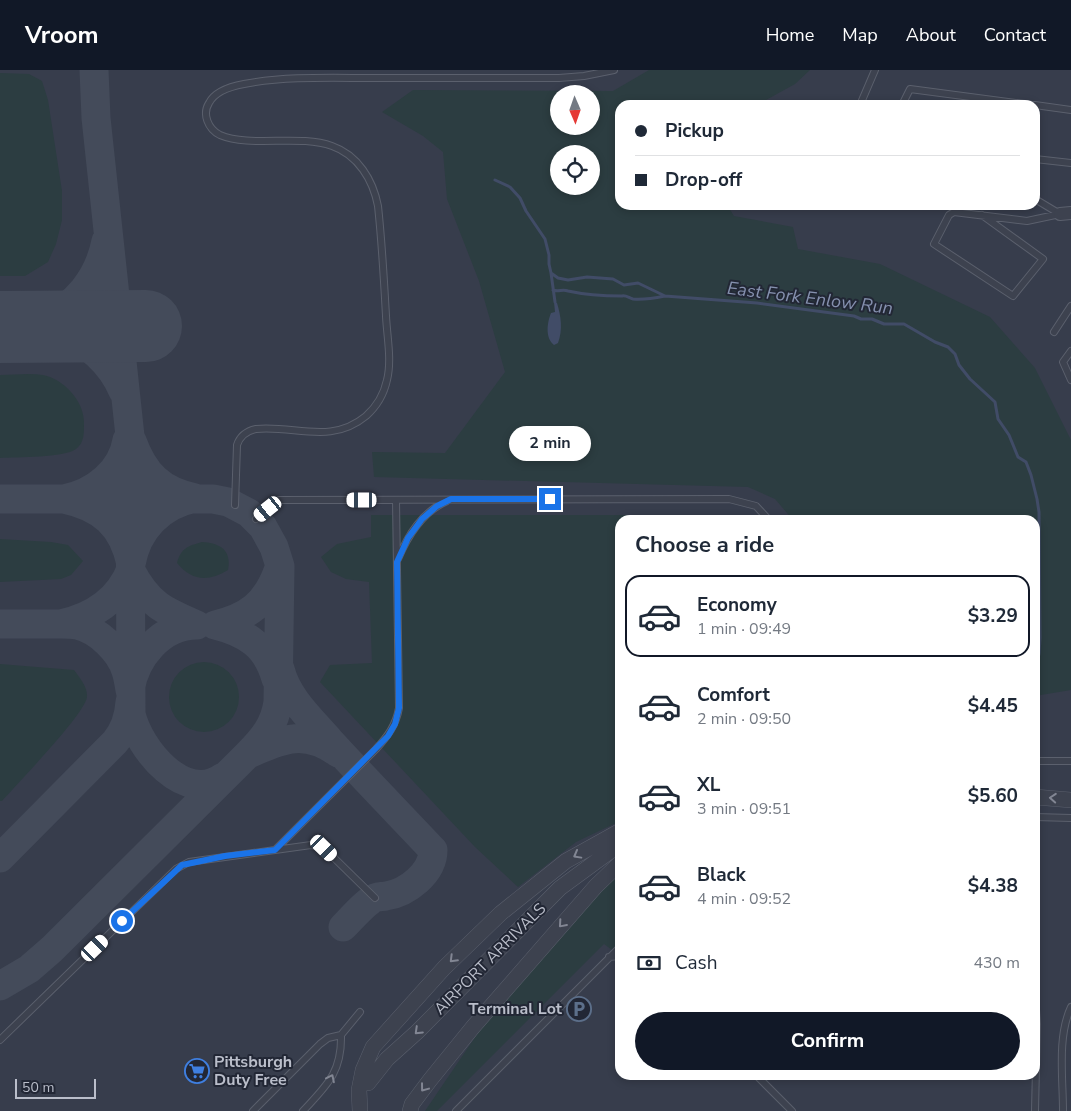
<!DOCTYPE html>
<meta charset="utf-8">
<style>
body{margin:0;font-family:"Nunito Sans",sans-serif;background:#f6f6f7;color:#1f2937;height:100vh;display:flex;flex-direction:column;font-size:19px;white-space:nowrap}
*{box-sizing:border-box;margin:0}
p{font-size:16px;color:#747a83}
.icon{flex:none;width:28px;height:28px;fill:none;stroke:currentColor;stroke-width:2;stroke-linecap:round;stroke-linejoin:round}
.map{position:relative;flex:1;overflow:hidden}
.details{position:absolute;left:615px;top:445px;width:425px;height:565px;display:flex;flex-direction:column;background:#fff;border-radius:15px;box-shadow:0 2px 8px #0003}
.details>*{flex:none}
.top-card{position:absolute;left:615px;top:30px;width:425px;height:110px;border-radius:15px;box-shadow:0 2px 8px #0003;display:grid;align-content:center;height:110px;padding:0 20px;background:#fff}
.needle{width:32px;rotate:178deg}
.tools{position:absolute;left:550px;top:15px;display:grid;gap:10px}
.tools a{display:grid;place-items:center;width:50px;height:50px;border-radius:50%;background:#fff;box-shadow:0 2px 8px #0003;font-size:25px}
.scale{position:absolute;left:15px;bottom:12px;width:81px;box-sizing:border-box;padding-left:5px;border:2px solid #babeca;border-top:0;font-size:14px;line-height:18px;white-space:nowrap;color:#babeca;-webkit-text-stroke:4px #222735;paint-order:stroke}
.end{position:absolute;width:22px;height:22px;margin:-11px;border:6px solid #1a73e8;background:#fff;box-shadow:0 0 0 2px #fff}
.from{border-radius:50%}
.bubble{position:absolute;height:35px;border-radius:18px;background:#fff;box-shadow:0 2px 8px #0003;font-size:16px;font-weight:700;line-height:35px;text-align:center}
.car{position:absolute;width:15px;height:30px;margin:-15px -8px;border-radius:6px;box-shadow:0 0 4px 1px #0007;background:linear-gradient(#fff 24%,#345 0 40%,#fff 0 76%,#345 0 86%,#fff 0)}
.top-card b{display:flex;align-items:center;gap:18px;height:48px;font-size:19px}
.top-card b+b{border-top:1px solid #e0e1e3}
.top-card i{width:12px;height:12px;background:#1f2937}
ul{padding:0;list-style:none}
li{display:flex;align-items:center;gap:15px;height:82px;margin:0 10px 8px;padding:0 10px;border:2px solid transparent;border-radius:15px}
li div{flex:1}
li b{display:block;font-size:19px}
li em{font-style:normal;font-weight:700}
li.selected{border-color:#111827}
li>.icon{width:45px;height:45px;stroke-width:1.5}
h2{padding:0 20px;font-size:22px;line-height:60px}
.pay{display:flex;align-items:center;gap:12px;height:55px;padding:0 20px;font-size:19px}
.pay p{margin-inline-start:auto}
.cta{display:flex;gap:10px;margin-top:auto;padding:10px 20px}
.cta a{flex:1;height:58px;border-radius:30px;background:#111827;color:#fff;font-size:20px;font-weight:700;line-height:58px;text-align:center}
header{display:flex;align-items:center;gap:30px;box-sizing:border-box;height:70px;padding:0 25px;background:#111827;color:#fff}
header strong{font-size:24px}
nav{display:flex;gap:28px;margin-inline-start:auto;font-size:18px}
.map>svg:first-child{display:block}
.airport{fill:#373d4c;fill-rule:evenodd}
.green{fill:#2c3d41;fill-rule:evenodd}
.water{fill:#414c67}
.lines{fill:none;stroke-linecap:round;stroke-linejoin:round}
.stream{stroke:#414c67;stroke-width:3}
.taxiway{stroke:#444b5a;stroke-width:29}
.runway{stroke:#444b5a;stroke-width:72}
.service-casing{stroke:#5b606d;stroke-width:8}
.minor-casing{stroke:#5b606d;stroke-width:14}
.tertiary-casing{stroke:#5b606d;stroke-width:16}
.service{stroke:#3d424f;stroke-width:6}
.minor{stroke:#3d424f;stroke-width:12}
.tertiary{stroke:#3d424f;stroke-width:15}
.oneway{stroke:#828693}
.route{stroke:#1a73e8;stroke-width:6}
.labels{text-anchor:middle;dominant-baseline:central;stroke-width:4;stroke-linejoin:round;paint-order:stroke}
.street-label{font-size:16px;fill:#babeca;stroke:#222735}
.poi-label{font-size:16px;font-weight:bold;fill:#babeca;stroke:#222735;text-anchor:end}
.water-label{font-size:18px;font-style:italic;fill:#8590ae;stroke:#222735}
</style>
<header>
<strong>Vroom</strong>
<nav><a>Home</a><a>Map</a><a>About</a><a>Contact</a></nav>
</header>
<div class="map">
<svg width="1071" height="1041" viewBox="0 0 1071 1041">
<rect width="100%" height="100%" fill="#29303f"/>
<path class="airport" d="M0,0H1071V1041H0ZM559,24H591V56H559ZM620,35H1035V135H620ZM559,84H591V116H559ZM620,450H1035V1005H620Z"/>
<path class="green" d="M649,0H810L795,14L757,35H620V135H727L734,146L793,157L798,179L880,194L990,247L1035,298L1071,370V620L1035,626V450H793L775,429L748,417L374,407L372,382L445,383L505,302L479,211L447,129L443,82L423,66L382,42L413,20L613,21ZM559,24H591V56H559ZM559,84H591V116H559Z
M0,3L29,4L42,11L48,30L62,121V150L56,174L48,192L25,206H0Z
M0,305C14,305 29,303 43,305C64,309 85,332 84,354C84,364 84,373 76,379C64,388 17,387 0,388Z
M371,445H667L724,446L739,450H620V751L576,772L518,817L475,777L320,612L330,595L372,593L369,512L346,509L331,502L321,487L337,474L371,467Z
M0,469L51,472L68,475L83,491L71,505L61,509L0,512Z
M202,472C220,473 232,480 228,500C208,512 192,511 177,493C181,478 188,476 202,472Z
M169 627a35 35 0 1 1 70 0a35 35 0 1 1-70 0Z
M0,594L74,600C79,607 88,617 87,627C85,644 17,714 2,731H0Z
M620,797V872L612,880L604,874L437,1041H425L480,960Z"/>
<path class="water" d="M554,232L557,233C561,246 563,260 558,273L554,275C545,268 547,253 551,243L555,242Z"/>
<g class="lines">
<path class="stream" d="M495,110L510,117L520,128L526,141L545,169L549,185V194L551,203L558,208L568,210L587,207L613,209L624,215L638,213L665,226L757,233L854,246L861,249H872L884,254H904L935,272L948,277L955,284L959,295L970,309L995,332L998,349L1009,365L1018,387L1026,392L1031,405L1037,429L1039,442L1040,568L1039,584L1035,603
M551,203L555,232
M553,220C558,222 563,219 568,221C586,225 604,226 622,226C626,225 629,228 633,229C644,230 655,228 665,226
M1035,619L1037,624"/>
<path class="taxiway" d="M94,0L96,48L130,366L131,644C139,679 185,735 223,707
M1,257C14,255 27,254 40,250C76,238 99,207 106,171
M22,257C34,258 46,259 58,262C87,271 111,293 123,321
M127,370C122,401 95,423 64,429C102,437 123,456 131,494C137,459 161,435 195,428C161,421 144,404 132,371
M0,429H213L228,432L249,443L263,457L274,477L280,496L278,632C275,655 263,669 247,685L52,879L29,899L0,916
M131,499C119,530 92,547 61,554C66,554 72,554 77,555C98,560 120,581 126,601C128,607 129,614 130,620C135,588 161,555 197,555C164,541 148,534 131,501
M0,554H80
M280,599C287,628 311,649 330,671C364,708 399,744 433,780C433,803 407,823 386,826C381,827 376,826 371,830C361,837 352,848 343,857
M276,609C267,576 247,563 215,555C248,547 266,534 278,501
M251,683C284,668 306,660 338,683
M0,788L115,672C125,660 129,647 130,632"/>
<path class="runway" d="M0,257L146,256"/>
<defs>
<path id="service" d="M860,35L875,0
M902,35L910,19L1032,35
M1035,35L1071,40
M1035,89L1071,93
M1035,129L1060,144
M982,145L1043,189L1013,226L934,174L949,145L954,142L1027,151L1060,144
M1054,262L1071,236
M1071,281L1063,292L1071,310
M235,435L237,375C240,366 247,361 256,359C295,355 331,375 366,346C376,337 384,324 387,310C392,290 387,267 386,246C384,210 382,173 378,136C373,110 358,85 332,76C299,64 251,78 220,65C208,59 202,44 209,33C215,21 233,16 244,14C286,6 331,8 373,8C435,8 497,8 559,8L584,6L614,0
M256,449L279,430L729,429L756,436L769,450
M398,489C408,465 422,442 447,431
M1035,691H1071
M1035,747L1071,748
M375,828L324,778L311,775L275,780L376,679C388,666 396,655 399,638L396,430
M609,887L620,886
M1035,924L1037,954L1035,1041
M0,970L176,799L189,792L275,780
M756,1005L792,1041
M253,1041L320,974L328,968L341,965L360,942
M303,1041C326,1016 342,1003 341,965
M456,1041L620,877
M1063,1041C1063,1008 1057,967 1071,937"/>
<path id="minor" d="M1060,144L1071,143"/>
<path id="tertiary" d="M1035,727L1071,730
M368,1013L387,989L417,962L560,818L620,774
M360,1041L359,1020L363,1000L373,977L444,898L501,843L566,791L620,761
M410,1041L412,1034L430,1010L473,957L596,816L620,793"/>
</defs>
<use href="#service" class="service-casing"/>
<use href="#minor" class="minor-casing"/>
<use href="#tertiary" class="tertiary-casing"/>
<use href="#service" class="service"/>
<use href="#minor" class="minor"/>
<use href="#tertiary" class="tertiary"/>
</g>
<defs><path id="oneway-chevron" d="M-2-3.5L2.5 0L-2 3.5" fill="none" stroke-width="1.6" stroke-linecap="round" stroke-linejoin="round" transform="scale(1.25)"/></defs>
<g class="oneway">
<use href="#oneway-chevron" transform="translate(1053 728) rotate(-176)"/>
<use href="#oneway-chevron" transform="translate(577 785) rotate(151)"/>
<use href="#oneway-chevron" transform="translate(562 854) rotate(131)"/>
<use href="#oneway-chevron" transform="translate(453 889) rotate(135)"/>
<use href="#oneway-chevron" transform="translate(418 961) rotate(136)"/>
<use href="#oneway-chevron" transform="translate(331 1008) rotate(-64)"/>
<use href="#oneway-chevron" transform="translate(424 1018) rotate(127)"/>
</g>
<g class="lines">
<path class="route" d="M122,851L182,795L225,786L275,780L388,666L395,654L399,638L397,492L408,468L422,449L437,436L451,429H550"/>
</g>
<defs>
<symbol id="parking-ring" viewBox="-11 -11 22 22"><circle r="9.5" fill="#222735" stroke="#5c6f8a" stroke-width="1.5"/><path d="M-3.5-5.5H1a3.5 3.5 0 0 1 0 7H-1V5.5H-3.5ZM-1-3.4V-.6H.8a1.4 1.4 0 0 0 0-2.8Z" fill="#5c6f8a"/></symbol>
<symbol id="supermarket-ring" viewBox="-11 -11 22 22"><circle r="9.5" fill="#222735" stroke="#3f7fe0" stroke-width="1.5"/><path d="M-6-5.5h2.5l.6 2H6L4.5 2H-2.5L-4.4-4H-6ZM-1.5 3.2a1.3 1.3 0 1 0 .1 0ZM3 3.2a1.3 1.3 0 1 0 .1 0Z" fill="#3f7fe0"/></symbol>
</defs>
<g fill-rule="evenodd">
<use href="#parking-ring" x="565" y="925" width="28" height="28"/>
<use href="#supermarket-ring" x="183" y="987" width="28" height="28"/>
</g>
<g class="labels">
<g class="street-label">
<text transform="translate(490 889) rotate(-45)">AIRPORT ARRIVALS</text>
</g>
<g class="poi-label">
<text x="562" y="939">Terminal Lot</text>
<text x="214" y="992" text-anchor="start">Pittsburgh<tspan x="214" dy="18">Duty Free</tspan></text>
</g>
<g class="water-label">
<text transform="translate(810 228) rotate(7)">East Fork Enlow Run</text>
</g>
</g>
</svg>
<div class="tools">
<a><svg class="needle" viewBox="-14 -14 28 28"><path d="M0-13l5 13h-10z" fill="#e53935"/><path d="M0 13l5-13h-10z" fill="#747a83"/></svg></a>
<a><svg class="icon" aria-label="locate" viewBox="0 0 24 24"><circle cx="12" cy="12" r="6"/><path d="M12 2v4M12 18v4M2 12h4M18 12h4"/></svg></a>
</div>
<div class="scale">50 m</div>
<i class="end from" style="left:122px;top:851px"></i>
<i class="end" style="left:550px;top:429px"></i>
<div class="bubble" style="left:509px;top:356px;width:82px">2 min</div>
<i class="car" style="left:362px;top:430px;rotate:270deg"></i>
<i class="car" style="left:268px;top:439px;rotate:231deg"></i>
<i class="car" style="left:324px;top:778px;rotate:134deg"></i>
<i class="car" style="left:95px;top:878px;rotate:46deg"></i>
<div class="top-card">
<b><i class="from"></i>Pickup</b>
<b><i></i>Drop-off</b>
</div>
<section class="details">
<h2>Choose a ride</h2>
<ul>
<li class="selected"><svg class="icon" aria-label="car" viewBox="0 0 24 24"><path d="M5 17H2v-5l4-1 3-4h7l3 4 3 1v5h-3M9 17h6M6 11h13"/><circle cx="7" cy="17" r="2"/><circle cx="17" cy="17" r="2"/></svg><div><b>Economy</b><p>1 min · 09:49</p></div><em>$3.29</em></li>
<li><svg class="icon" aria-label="car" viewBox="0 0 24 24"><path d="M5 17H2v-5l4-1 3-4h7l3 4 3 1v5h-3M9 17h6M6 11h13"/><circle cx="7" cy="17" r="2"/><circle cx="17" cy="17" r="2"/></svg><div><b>Comfort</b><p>2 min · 09:50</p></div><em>$4.45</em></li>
<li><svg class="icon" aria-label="car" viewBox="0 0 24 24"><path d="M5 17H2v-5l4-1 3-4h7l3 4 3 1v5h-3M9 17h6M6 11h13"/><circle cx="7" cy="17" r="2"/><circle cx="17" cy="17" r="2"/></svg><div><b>XL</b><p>3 min · 09:51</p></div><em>$5.60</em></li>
<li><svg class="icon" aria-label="car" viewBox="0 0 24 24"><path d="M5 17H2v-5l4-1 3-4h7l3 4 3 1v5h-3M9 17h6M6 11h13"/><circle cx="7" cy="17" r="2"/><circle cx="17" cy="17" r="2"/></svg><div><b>Black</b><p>4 min · 09:52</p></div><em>$4.38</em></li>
</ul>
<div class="pay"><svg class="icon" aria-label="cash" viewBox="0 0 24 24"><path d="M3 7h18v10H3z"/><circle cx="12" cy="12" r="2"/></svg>Cash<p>430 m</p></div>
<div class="cta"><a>Confirm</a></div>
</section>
</div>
